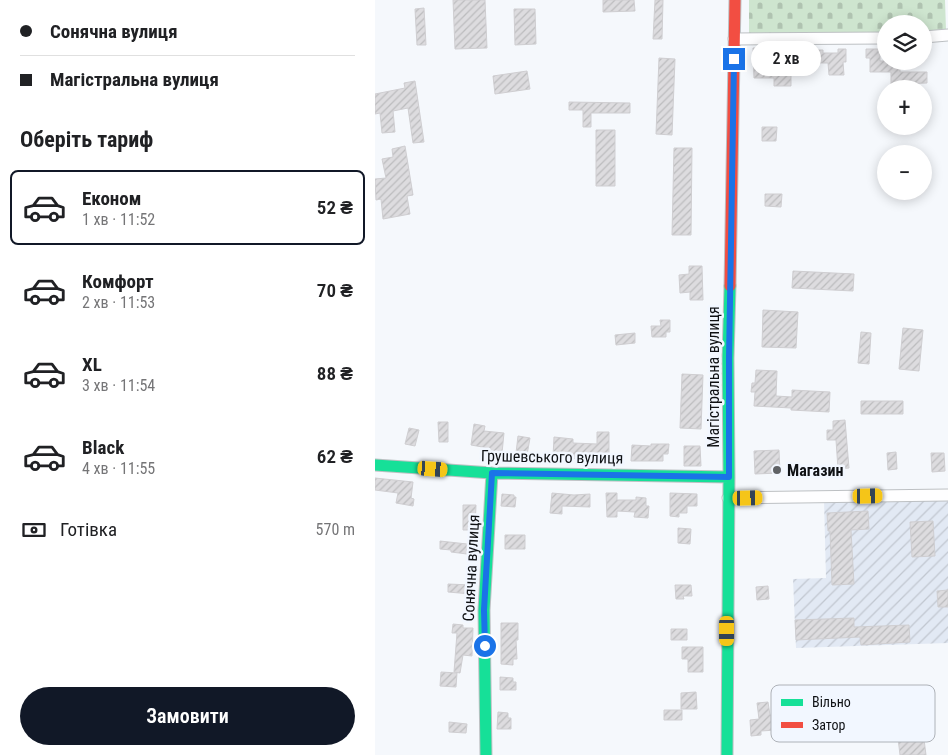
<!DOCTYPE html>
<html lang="uk">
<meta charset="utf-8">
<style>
body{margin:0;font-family:"Roboto Condensed",sans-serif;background:#f6f6f6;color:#202124;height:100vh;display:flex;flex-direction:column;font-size:19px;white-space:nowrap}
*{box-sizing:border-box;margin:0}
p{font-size:16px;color:#757577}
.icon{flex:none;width:28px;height:28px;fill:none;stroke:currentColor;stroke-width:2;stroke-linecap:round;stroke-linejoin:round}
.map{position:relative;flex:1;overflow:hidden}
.drawer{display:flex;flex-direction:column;background:#fff;width:375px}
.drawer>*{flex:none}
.top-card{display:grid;align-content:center;height:110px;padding:0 20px;background:#fff}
.buttons{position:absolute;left:502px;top:15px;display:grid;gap:10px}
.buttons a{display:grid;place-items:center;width:55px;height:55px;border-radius:50%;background:#fff;box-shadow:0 2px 12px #0003;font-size:25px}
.end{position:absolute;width:22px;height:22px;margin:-11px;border:6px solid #1a73e8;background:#fff;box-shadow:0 0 0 2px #fff}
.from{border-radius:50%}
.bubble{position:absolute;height:35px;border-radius:18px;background:#fff;box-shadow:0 2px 12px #0003;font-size:16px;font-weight:600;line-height:35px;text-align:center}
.car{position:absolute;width:15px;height:30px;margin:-15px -8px;border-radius:6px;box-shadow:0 0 4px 1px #0007;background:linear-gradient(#f5c518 24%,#345 0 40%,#f5c518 0 76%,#345 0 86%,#f5c518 0)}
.top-card b{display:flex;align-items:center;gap:18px;height:48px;font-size:19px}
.top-card b+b{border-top:1px solid #e0e0e0}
.top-card i{width:12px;height:12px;background:#202124}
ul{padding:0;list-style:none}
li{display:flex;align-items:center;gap:15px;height:75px;margin:0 10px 8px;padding:0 10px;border:2px solid transparent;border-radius:8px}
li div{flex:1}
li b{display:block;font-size:19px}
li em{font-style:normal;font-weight:600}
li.current{border-color:#111827}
li>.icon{width:45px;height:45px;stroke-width:1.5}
h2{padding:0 20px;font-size:22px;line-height:60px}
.pay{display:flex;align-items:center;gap:12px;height:55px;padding:0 20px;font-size:19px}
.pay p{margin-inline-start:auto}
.button{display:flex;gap:10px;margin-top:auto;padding:10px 20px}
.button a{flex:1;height:58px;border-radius:30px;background:#111827;color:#fff;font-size:20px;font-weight:600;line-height:58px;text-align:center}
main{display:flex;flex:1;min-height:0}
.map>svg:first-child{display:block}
.industrial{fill:url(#industrial-furrows)}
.cemetery{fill:url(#cemetery-stones)}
.building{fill:url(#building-hatch);stroke:#cfced1}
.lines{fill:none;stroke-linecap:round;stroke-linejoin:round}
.street-casing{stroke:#bdc0c3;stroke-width:13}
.fast-casing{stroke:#bdc0c3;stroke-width:13}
.jam-casing{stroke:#bdc0c3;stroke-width:13}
.street{stroke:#fefeff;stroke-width:11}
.fast{stroke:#16e098;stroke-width:11}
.jam{stroke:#f24e42;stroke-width:11}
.route{stroke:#1a73e8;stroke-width:6}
.poi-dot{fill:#606265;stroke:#f2f7ff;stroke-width:2}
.labels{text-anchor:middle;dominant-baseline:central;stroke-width:5;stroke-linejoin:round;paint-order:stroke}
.street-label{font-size:16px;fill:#0f1114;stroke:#f2f7ff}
.poi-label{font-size:16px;font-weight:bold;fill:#0f1114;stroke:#f2f7ff;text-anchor:start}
.key{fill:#f2f7ff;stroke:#aeb2b8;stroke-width:1}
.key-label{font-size:14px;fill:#0f1114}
</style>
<main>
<section class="drawer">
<div class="top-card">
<b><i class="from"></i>Сонячна вулиця</b>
<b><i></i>Магістральна вулиця</b>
</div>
<h2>Оберіть тариф</h2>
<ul>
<li class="current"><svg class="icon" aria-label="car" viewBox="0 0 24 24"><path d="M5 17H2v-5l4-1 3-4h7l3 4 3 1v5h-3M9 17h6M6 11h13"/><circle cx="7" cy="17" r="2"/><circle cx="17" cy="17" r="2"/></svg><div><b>Економ</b><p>1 хв · 11:52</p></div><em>52 ₴</em></li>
<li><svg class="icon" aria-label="car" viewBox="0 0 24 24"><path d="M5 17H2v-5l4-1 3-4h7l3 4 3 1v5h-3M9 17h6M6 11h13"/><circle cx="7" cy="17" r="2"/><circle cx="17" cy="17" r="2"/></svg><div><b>Комфорт</b><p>2 хв · 11:53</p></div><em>70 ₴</em></li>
<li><svg class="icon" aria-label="car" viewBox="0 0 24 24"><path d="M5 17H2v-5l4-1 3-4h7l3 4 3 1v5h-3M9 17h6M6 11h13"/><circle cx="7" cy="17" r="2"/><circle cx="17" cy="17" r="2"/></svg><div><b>XL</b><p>3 хв · 11:54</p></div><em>88 ₴</em></li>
<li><svg class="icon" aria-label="car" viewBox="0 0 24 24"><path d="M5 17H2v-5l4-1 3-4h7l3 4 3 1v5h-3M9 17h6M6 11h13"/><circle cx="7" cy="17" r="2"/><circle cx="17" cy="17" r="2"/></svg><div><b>Black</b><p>4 хв · 11:55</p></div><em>62 ₴</em></li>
</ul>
<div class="pay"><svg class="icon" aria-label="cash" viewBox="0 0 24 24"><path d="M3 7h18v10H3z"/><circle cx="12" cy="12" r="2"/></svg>Готівка<p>570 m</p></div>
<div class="button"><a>Замовити</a></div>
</section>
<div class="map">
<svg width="573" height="755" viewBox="0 0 573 755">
<defs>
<pattern id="industrial-furrows" width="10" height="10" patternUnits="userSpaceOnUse" patternTransform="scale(1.25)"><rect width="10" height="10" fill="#e2e9f4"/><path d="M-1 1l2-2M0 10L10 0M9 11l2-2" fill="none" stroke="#c1c7d0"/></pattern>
<pattern id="cemetery-stones" width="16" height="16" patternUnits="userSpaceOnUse" patternTransform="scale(1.25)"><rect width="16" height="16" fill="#cee5cf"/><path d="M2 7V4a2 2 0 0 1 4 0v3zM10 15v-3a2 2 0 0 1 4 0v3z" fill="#b0c3b1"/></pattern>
<pattern id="building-hatch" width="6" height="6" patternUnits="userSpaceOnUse" patternTransform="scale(1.25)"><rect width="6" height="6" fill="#dddcdf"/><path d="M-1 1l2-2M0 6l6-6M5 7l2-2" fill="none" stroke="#bcbcbe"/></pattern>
</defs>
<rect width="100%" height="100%" fill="#f5f8fc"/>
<path class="industrial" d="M573,499V643L421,648L418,579L451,578L449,500Z"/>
<path class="cemetery" d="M374,0H570L571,30L549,31V24H511V32L470,34L374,33Z"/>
<path class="building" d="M78,0H110L112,48L80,49Z
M228,0H259L260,11L228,12Z
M280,0H288L287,39H278Z
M49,8L51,45H42L40,9Z
M139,9H160L161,44L140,45Z
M378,48H392V53L420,51L421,65H416V86H399V78H379Z
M463,49H471V62H468L469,75H454L453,63H438V50H448V53H463Z
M491,49H505V61H525V72H552V83L525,84V86H516V72H495V58H491Z
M284,58L300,59L297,135L281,134Z
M152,71L155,89L120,94L118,76Z
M40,81L49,142L38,143L33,108L18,111L20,132L7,133L5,113L0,114V94L30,88L29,83Z
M194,102L255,103V113H216V127H208V110H194Z
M387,127H402L401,141H387Z
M221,130H240V186H221Z
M30,146L38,195L32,196L35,214L8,219L6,199L1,200L0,179L11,178L7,159L18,157L17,149Z
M299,148H317L316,235H297Z
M390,194H407L406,207L390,206Z
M314,266H327L328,300H315V292L305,293L304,275L314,274Z
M418,271L479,274L478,291L417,288Z
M388,310L423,312L421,348L387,347Z
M285,320H295V332H291V337H277L276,326H286Z
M528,328L548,330L544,371L524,369Z
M486,332L496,333L494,364L483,363Z
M260,333V343L241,345L240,335Z
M381,370L402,371L401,396L417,397V390L455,392L454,412L416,410V408L379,406L380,392H376L377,383H380Z
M307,374L328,375L326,429L305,428Z
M486,401H528V414H486Z
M470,420L474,468L463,469L461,440H452V430H458V421Z
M63,422H73V442H64Z
M99,424L110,426L109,431L129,433L127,453L113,452V448L96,445Z
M34,428L44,430L40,446L30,444Z
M222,432H234V461L178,457L179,437L198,439V443L222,444Z
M143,436L155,438L152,455L141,453Z
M276,444H294L293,454H288V461H256L257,445L276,446Z
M309,446H325L326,466H309Z
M404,450L405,473L380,474L379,451Z
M521,452L522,469L513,470L512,453Z
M556,453H569L570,471L557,472Z
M0,478L38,482L36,498L39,499L38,506L21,503L23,493L0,490Z
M177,493L199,495L215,494V507L187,506V514L175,513Z
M231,493H242V500H261V497L271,498V506H274L273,518L259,517L260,512L242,511V517H232Z
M295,493L322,494V506H312V513H304V517L295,516Z
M127,494L139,495V497H141L140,507L126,506Z
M88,505H101L100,530H88Z
M493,511L494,529L476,530L479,584L457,585L455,531H453L452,513Z
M558,521L560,556L537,557L535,522Z
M303,528L316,529L315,544L303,543Z
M130,535H150V549H130Z
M65,541L92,544V554L76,552V550L65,549Z
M73,584L96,585V594L73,592Z
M300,585H316L317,596H308L309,599H301Z
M393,586L394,599L382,600L381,587Z
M573,590V607H563L562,591Z
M479,618V627L534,625L535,642L486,645L485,637L421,640L420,620Z
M126,623H143V640H141L142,659H138V665L126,664Z
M78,624L88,625V628H98L97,656L88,655L85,673L79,672L82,633H77Z
M296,629H312V640H296Z
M307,647H328V672H313V659H307Z
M66,672L82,673L81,687L65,686Z
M125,677L138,678V682H141V690H125Z
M321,692L322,709H306V693Z
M543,692L551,755H525L518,695Z
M393,702L395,715H400L401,730L386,731V735L376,736L375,720L384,719L382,703Z
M289,710H307V720H289Z
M123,712L133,713V718H136V729H122Z
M74,722L92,724L91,733L74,732Z"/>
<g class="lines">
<defs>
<path id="street" d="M549,37L573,35
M359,39L511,38
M353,498L573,495"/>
<path id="fast" d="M0,465L117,473L354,477
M111,755L109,610L117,473
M352,755L354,477L353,358L355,286"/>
<path id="jam" d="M355,286L360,0"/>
</defs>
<use href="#street" class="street-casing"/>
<use href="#fast" class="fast-casing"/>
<use href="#jam" class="jam-casing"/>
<use href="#street" class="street"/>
<use href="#fast" class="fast"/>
<use href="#jam" class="jam"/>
</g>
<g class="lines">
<path class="route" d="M110,646L109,610L117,473L354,477V358L356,243L359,59"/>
</g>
<circle class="poi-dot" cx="402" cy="470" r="5"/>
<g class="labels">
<g class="street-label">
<text transform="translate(338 377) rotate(-90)">Магістральна вулиця</text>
<text transform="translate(177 457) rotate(1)">Грушевського вулиця</text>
<text transform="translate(96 568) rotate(-87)">Сонячна вулиця</text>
</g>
<g class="poi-label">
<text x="412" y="470">Магазин</text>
</g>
</g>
<rect x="396" y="685" width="164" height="57" rx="8" class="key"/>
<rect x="406" y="699" width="22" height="7" fill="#16e098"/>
<rect x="406" y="722" width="22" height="6" fill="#f24e42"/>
<g class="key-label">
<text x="437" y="707">Вільно</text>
<text x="437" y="730">Затор</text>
</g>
</svg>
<div class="buttons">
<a><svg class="icon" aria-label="layers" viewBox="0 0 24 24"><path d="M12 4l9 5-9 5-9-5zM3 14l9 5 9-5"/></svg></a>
<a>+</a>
<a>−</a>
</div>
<i class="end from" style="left:110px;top:646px"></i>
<i class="end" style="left:359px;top:59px"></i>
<div class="bubble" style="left:376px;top:41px;width:70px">2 хв</div>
<i class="car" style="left:58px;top:469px;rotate:94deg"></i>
<i class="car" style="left:493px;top:496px;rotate:89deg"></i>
<i class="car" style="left:373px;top:498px;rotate:89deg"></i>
<i class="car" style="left:352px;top:631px;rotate:180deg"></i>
</div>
</main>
